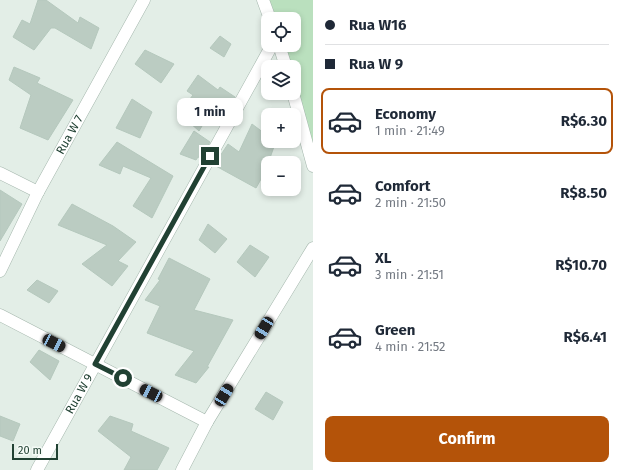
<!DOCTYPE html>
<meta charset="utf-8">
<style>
body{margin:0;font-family:"Fira Sans",sans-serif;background:#f2f2f3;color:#1f2937;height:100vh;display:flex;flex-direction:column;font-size:15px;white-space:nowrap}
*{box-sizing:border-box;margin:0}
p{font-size:13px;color:#747a83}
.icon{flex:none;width:22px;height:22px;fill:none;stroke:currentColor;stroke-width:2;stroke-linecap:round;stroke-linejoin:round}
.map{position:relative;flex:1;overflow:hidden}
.panel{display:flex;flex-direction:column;background:#fff;width:308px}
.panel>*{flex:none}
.guide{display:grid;align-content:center;height:88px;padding:0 12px;background:#fff}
.fabs{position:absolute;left:261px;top:12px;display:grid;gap:8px}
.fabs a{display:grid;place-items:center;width:40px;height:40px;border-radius:8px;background:#fff;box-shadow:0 2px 6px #0003;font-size:20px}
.scale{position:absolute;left:12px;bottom:10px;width:46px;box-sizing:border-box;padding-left:4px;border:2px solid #214133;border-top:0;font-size:11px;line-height:14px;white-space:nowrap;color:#214133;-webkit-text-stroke:3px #f4faf6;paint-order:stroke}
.end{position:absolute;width:18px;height:18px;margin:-9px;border:5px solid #214133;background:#fff;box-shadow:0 0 0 2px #fff}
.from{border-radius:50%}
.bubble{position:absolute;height:28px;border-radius:8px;background:#fff;box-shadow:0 2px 6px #0003;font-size:13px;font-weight:700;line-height:28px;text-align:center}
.car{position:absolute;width:12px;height:24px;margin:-12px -6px;border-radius:5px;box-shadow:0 0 3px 1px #0007;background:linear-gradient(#222 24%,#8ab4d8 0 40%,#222 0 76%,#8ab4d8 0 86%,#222 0)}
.guide b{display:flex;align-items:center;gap:14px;height:38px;font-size:15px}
.guide b+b{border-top:1px solid #e0e1e3}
.guide i{width:10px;height:10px;background:#1f2937}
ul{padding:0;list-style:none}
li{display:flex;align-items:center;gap:12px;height:66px;margin:0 8px 6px;padding:0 4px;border:2px solid transparent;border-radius:8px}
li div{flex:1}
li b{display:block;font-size:15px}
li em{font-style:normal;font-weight:700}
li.selected{border-color:#b45309}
li>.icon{width:36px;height:36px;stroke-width:1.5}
.cta{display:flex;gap:8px;margin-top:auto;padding:8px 12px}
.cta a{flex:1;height:46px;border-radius:8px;background:#b45309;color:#fff;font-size:16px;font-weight:700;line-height:46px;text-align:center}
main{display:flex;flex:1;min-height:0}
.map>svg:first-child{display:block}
.green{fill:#bae0be}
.building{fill:#bbccc2;stroke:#b5c8bd}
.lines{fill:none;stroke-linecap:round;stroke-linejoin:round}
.minor-casing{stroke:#a5b7ad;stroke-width:13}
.tertiary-casing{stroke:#a5b7ad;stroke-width:13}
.minor{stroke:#fff;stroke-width:12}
.tertiary{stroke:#fff;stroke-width:12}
.route{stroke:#214133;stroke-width:5}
.labels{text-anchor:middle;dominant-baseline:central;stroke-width:3.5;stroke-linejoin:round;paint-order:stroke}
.street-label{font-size:12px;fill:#214133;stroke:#f4faf6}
</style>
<main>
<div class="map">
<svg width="313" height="470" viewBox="0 0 313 470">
<rect width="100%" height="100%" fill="#e3eee7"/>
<path class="green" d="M263,0H313V166L294,93V67H286L279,45H294V19H270Z"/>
<path class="building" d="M38,0H46L78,23L80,17L99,28L91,49L55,28H51L34,50L13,37L22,20L30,24Z
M220,36L231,44L224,57L210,48Z
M145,50L174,64L161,83L135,64Z
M14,67L40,78L37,83L73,100L48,140L20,128L31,95L9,80Z
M198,75L218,90L220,87L235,97L222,115L211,111L199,131L179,113L193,95L187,91Z
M132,99L152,112L140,138L116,128Z
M252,124L268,136V141H276L265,172L256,188L214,165L228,144L239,152Z
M194,131L210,142L201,158L198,157L196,160L180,154Z
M117,142L173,176L152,218L133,206L151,178L123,166L120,174L99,165Z
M0,190L22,204L0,241Z
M72,204L113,226L136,242L118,261L128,266L112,286L82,264L107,245L58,225Z
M208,224L227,239L215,253L199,240Z
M250,245L269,257L255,277L237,262Z
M169,258L210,279L194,310L233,320L207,367H209L196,383L175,375L194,351L147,333L160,306L145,300L160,280L158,279Z
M37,280L58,291L49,303L27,290Z
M39,350L59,361L50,380L30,362Z
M266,392L283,402L273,420L255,409Z
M0,416L20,424L13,441L0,436Z
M110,416L133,424L131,431L169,448L157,470H124L131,457L98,431Z"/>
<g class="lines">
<defs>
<g id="minor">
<path d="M0,173L38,192"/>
<path id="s1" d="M0,271L38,192L144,0"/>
<path d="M0,315L207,422"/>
<path id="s2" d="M37,470L272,45"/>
<path d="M182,470L207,422L313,248"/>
</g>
<path id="tertiary" d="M263,0L270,19
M279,45L286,67
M293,93L313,166"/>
</defs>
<use href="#minor" class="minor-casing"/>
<use href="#tertiary" class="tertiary-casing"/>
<use href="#minor" class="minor"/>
<use href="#tertiary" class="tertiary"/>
</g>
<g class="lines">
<path class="route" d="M123,378L95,364L210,156"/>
</g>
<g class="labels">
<g class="street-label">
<text stroke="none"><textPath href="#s1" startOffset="153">Rua W 7</textPath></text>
<text stroke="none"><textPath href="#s2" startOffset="87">Rua W 9</textPath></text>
</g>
</g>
</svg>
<div class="fabs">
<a><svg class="icon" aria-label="locate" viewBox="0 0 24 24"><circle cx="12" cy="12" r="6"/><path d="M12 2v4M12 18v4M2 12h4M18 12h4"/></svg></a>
<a><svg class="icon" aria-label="layers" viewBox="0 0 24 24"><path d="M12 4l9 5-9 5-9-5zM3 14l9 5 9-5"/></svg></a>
<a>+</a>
<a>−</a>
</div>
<div class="scale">20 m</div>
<i class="end from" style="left:123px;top:378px"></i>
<i class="end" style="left:210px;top:156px"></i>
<div class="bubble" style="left:177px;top:98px;width:66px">1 min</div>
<i class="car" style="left:264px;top:328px;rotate:211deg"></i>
<i class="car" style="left:54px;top:343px;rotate:117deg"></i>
<i class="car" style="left:151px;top:393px;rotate:297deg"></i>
<i class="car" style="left:224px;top:395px;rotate:31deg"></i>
</div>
<section class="panel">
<div class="guide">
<b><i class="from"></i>Rua W16</b>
<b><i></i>Rua W 9</b>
</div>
<ul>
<li class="selected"><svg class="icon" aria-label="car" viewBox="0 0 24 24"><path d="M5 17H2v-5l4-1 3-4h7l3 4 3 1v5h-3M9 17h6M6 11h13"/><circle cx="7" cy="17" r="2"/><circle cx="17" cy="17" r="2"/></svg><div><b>Economy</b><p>1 min · 21:49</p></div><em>R$6.30</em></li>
<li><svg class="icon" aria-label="car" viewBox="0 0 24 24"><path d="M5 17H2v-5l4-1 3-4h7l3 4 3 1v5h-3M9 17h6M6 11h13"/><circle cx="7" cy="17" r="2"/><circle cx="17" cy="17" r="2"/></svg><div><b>Comfort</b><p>2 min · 21:50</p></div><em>R$8.50</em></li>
<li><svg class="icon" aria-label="car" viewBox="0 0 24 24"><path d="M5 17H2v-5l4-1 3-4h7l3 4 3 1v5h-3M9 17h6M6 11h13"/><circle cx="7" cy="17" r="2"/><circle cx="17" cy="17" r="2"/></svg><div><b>XL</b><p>3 min · 21:51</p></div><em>R$10.70</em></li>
<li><svg class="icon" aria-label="car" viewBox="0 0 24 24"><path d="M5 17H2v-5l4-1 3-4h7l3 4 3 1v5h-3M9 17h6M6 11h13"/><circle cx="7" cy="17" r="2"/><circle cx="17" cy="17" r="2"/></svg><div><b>Green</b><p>4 min · 21:52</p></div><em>R$6.41</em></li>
</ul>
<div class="cta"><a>Confirm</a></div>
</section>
</main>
